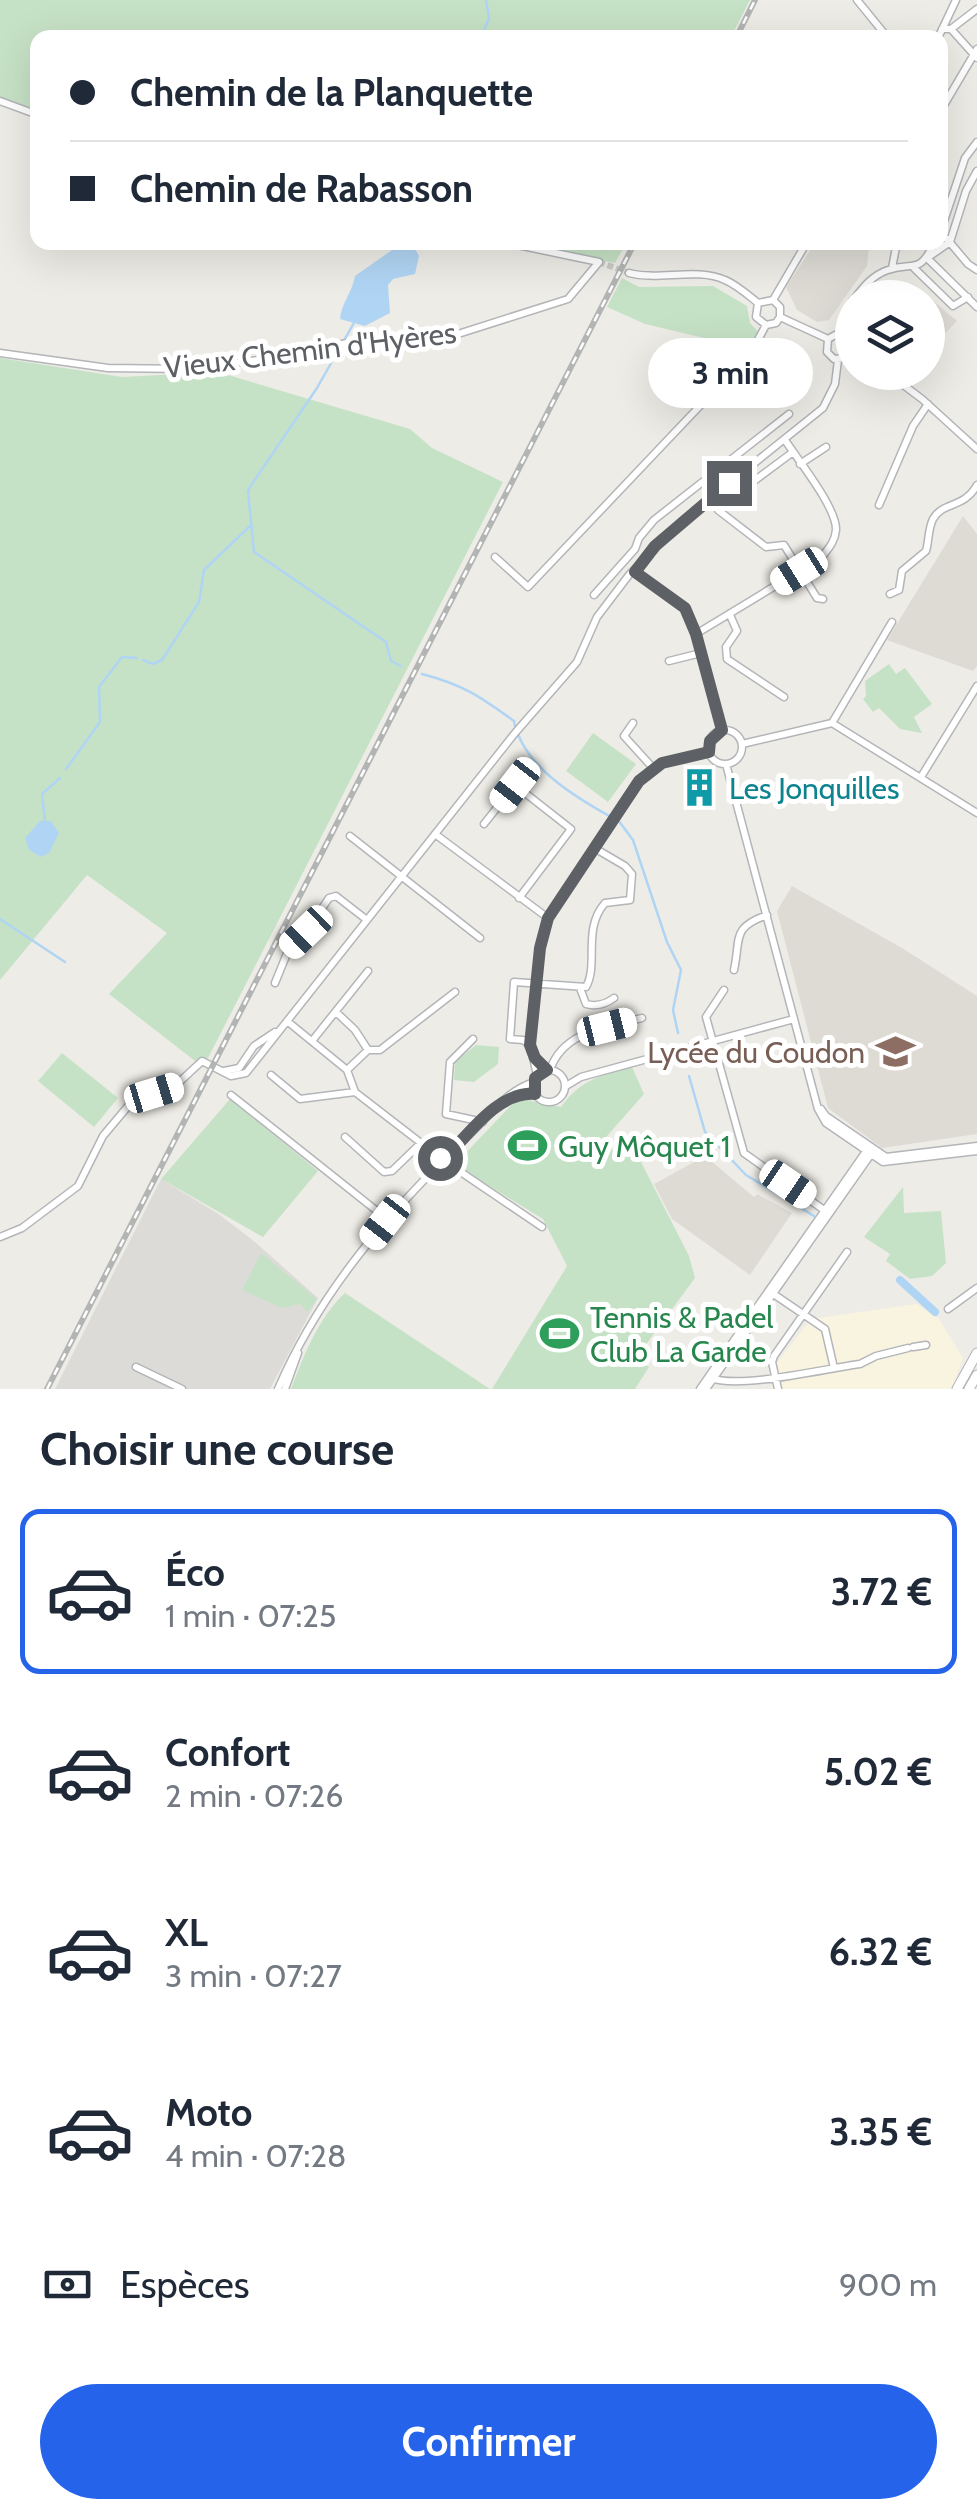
<!DOCTYPE html>
<html lang="fr">
<meta charset="utf-8">
<style>
body{margin:0;font-family:Cabin,sans-serif;background:#f2f2f3;color:#1f2937;height:100vh;display:flex;flex-direction:column;font-size:38px;white-space:nowrap}
*{box-sizing:border-box;margin:0}
p{font-size:32px;color:#747a83}
.icon{flex:none;width:55px;height:55px;fill:none;stroke:currentColor;stroke-width:2;stroke-linecap:round;stroke-linejoin:round}
.map{position:relative;height:1389px;overflow:hidden}
.drawer{display:flex;flex-direction:column;background:#fff;flex:1}
.drawer>*{flex:none}
.top-card{position:absolute;left:30px;top:30px;width:918px;height:220px;border-radius:20px;box-shadow:0 10px 40px #0002;display:grid;align-content:center;height:220px;padding:0 40px;background:#fff}
.fabs{position:absolute;left:835px;top:280px;display:grid;gap:20px}
.fabs a{display:grid;place-items:center;width:110px;height:110px;border-radius:50%;background:#fff;box-shadow:0 10px 40px #0002;font-size:50px}
.end{position:absolute;width:45px;height:45px;margin:-22px;border:12px solid #5d6064;background:#fff;box-shadow:0 0 0 5px #fff}
.from{border-radius:50%}
.bubble{position:absolute;height:70px;border-radius:35px;background:#fff;box-shadow:0 10px 40px #0002;font-size:32px;font-weight:700;line-height:70px;text-align:center}
.car{position:absolute;width:30px;height:60px;margin:-30px -15px;border-radius:12px;box-shadow:0 0 8px 2px #0007;background:linear-gradient(#fff 24%,#345 0 40%,#fff 0 76%,#345 0 86%,#fff 0)}
.top-card b{display:flex;align-items:center;gap:35px;height:95px;font-size:38px}
.top-card b+b{border-top:2px solid #e0e1e3}
.top-card i{width:25px;height:25px;background:#1f2937}
ul{padding:0;list-style:none}
li{display:flex;align-items:center;gap:30px;height:165px;margin:0 20px 15px;padding:0 20px;border:5px solid transparent;border-radius:20px}
li div{flex:1}
li b{display:block;font-size:38px}
li em{font-style:normal;font-weight:700}
li.active{border-color:#2563eb}
li>.icon{width:90px;height:90px;stroke-width:1.5}
h2{padding:0 40px;font-size:45px;line-height:120px}
.pay{display:flex;align-items:center;gap:25px;height:110px;padding:0 40px;font-size:38px}
.pay p{margin-inline-start:auto}
.action{display:flex;gap:20px;margin-top:auto;padding:20px 40px}
.action a{flex:1;height:115px;border-radius:60px;background:#2563eb;color:#fff;font-size:40px;font-weight:700;line-height:115px;text-align:center}
.map>svg:first-child{display:block}
.commercial{fill:#f9f4df}
.industrial{fill:#dddbd8}
.education{fill:#dddbd4}
.green{fill:#c6e2c6}
.water{fill:#b0d5f4}
.lines{fill:none;stroke-linecap:round;stroke-linejoin:round}
.stream{stroke:#b0d5f4;stroke-width:2.5}
.canal{stroke:#b0d5f4;stroke-width:8}
.street-tunnel{stroke:#cac9c6;stroke-width:6;stroke-dasharray:6 3;stroke-linecap:butt}
.street-casing{stroke:#b3b5b9;stroke-width:9}
.secondary-casing{stroke:#b2b4b8;stroke-width:11}
.street{stroke:#fff;stroke-width:6}
.secondary{stroke:#fff;stroke-width:9}
.rail-casing{stroke:#b3b4b4;stroke-width:6}
.rail{stroke:#fff;stroke-width:2.5;stroke-dasharray:8;stroke-linecap:butt}
.route{stroke:#5d6064;stroke-width:12}
.labels{text-anchor:middle;dominant-baseline:central;stroke-width:10;stroke-linejoin:round;paint-order:stroke}
.street-label{font-size:30px;fill:#5d6064;stroke:#fff}
.culture-label{font-size:30px;fill:#0d838f;stroke:#fff;text-anchor:start}
.education-label{font-size:30px;fill:#785e54;stroke:#fff;text-anchor:end}
.leisure-label{font-size:30px;fill:#27864d;stroke:#fff;text-anchor:start}
</style>
<div class="map">
<svg width="977" height="1389" viewBox="0 0 977 1389">
<rect width="100%" height="100%" fill="#eeece6"/>
<path class="commercial" d="M917,1304L939,1319L963,1358L952,1389H772L769,1373L811,1319Z"/>
<path class="industrial" d="M161,1179L220,1215L255,1242L318,1298L270,1389H55Z"/>
<path class="education" d="M815,243H862L869,247L867,266L829,320L817,322L797,310L786,287Z
M914,285L957,321L928,351V298L883,297L891,288Z
M963,516L977,534V666L973,671L887,640Z
M792,886L902,948L977,996V1134L882,1148L828,1108L777,911Z
M705,1156L754,1197L757,1194L792,1213L750,1275L672,1219L654,1184Z"/>
<path class="green" d="M0,0H750L731,37L38,38L37,111L0,97Z
M515,243H626L615,263Z
M622,278L639,287L713,286L747,306L750,323L762,336L743,360L704,338L645,324L607,307Z
M0,358L122,377L218,372L410,429L432,448L503,482L208,1058L195,1061L109,994L167,933L87,875L0,980Z
M889,664L896,674L905,668L932,704L914,717L922,733L900,729L879,708L873,712L863,699L866,696L865,681Z
M593,733L636,764L608,802L566,771Z
M476,1045L499,1047L498,1064L474,1082L454,1080L455,1062Z
M62,1053L118,1098L94,1127L38,1081Z
M632,1067L644,1094L600,1144L640,1160L689,1256L695,1278L636,1358L649,1367L635,1389H492L567,1266L543,1219L460,1168L457,1162L518,1098L561,1107C582,1078 599,1077 632,1067Z
M230,1099L318,1171L263,1237L161,1179Z
M903,1187L904,1213L941,1211L946,1263L932,1276L910,1279L886,1261L890,1254L864,1237Z
M261,1253L317,1299L307,1312L300,1304L282,1308L242,1290Z
M345,1293L490,1389H291C304,1355 318,1318 345,1293Z"/>
<path class="water" d="M402,243H412L419,256L415,274L393,279L388,285L390,313L365,326L340,319C341,304 352,293 355,276Z
M40,821H51L59,833L49,853L41,857L29,850L25,838Z"/>
<g class="lines">
<path class="stream" d="M481,38L489,18L486,0
M589,242L606,249
M355,321L317,388L252,484L248,491L254,552L386,642L391,661L401,666
M143,660L153,664L162,660L199,602L204,570L250,526
M422,674C464,685 479,696 514,721L515,726
M518,734C532,771 577,798 611,817
M66,769L100,722L99,687L122,657L137,658
M618,820L633,840L667,942L681,970L673,1010L678,1033
M45,821L42,794L60,778
M0,919L65,962
M689,1076L705,1132L746,1175L814,1216"/>
<path class="canal" d="M900,1280L935,1312"/>
<path class="street-tunnel" d="M599,262L629,273"/>
<defs>
<path id="street" d="M857,0L888,38
M942,29H951L977,9
M951,29L977,58
M938,38L956,0
M0,101L38,115
M940,112L977,49
M977,171L966,191L950,242L927,258L977,307
M940,233L965,158L977,142
M947,239L968,264L977,270
M892,268L897,242
M914,268L953,306L968,297
M629,273C659,281 697,267 725,280C737,285 748,295 758,303
M855,298C864,286 873,275 888,270C915,261 918,276 935,242
M773,300L807,242
M773,300L758,303L756,317L766,325L776,323L780,317
M773,300L780,307V317
M780,317L828,339
M844,335L852,301
M828,339L827,352L834,359L845,358L851,350
M828,339L837,334L844,335L851,343V350
M0,353L108,368L187,369L274,358L347,343L458,334L568,299L599,262L503,242
M886,372L922,399L977,449
M793,452L750,484L740,485L718,503V510L766,547L784,545L817,598L823,599
M800,464L826,447
M879,505L913,426L928,404
M495,557L528,587L752,351L766,325
M635,572L685,609L696,634L721,731
M890,594L899,590L902,571L926,551C929,541 928,529 933,519C943,501 964,509 977,485
M594,595L635,549L639,538L654,520L789,414
M730,615L737,631L726,647L727,659L784,697
M696,634L821,558C828,549 835,542 836,530C837,508 798,460 785,440
M669,661L701,653
M633,723L624,736L653,768
M832,723L892,622
M708 747a17 17 0 1 1 34 0a17 17 0 1 1-34 0Z
M742,744L832,723L977,813
M726,764L818,1109L826,1123L883,1162L977,1151
M921,777L977,686
M484,824L515,785L571,829L519,898
M435,834L548,918
M350,836L480,938
M734,970C741,938 731,928 767,915
M275,983L290,946L306,932L329,898L336,896L367,920
M580,988L586,1004C597,1007 606,1004 614,998
M724,990L706,1017L744,1153L824,1210
M336,1012L355,1030L368,1050
M287,1021L347,1070L355,1092L443,1160L542,1227
M473,1039L450,1062L446,1114L483,1122
M312,1041L368,971
M530,1045L523,1040L510,1039L514,982L586,987C599,964 582,929 605,903L630,900L632,874L625,866L596,849
M531,1052L547,1070
M533 1086a16 16 0 1 1 32 0a16 16 0 1 1-32 0Z
M347,1070L368,1050H380L455,992
M550,1070C563,1031 607,1027 642,1018
M224,1071L239,1068L254,1046L275,1032
M271,1075L300,1099L355,1092
M537,1075L530,1045L540,948L548,918L639,781L662,763L709,752
M566,1086L581,1077L794,1019
M231,1095L387,1219
M509,1098L517,1094H535
M821,1109L826,1116L886,1157L977,1146
M345,1137L384,1172L392,1171L421,1143
M0,1237L22,1228L78,1186L103,1136L134,1099L174,1087L202,1061L231,1076L246,1073L515,733L577,662L597,617L629,575L681,522L823,408L835,384L838,360
M772,1293L825,1329L834,1368
M948,1309L977,1288
M913,1347L926,1345
M136,1367L182,1389
M710,1378C741,1389 823,1369 860,1364L876,1356L908,1348
M278,1389C321,1289 392,1209 470,1134C490,1115 506,1091 534,1082
M285,1389L298,1353
M700,1389L869,1147
M706,1389L874,1150
M778,1389L772,1362L774,1356L847,1252"/>
<path id="secondary" d="M957,1389L977,1353
M969,1389L977,1375"/>
</defs>
<use href="#street" class="street-casing"/>
<use href="#secondary" class="secondary-casing"/>
<use href="#street" class="street"/>
<use href="#secondary" class="secondary"/>
<defs>
<path id="rail" d="M736,38L755,0
M47,1389L635,242"/>
</defs>
<use href="#rail" class="rail-casing"/>
<use href="#rail" class="rail"/>
</g>
<g class="lines">
<path class="route" d="M440,1158L443,1160C468,1136 497,1091 535,1094V1078L547,1070L535,1058L530,1045L540,948L548,918L639,781L662,763L709,752L710,741L722,730L696,634L685,608L635,572L655,546L729,483"/>
</g>
<defs>
<symbol id="building-bare" viewBox="-9 -9 18 18"><path d="M-4-6H4V6H1V3H-1V6H-4ZM-2.5-4.3h1.7v1.8h-1.7ZM.8-4.3h1.7v1.8H.8ZM-2.5-1h1.7V.8h-1.7ZM.8-1h1.7V.8H.8Z" fill="#0f9aa8" stroke="#fff" stroke-width="2.5" paint-order="stroke"/></symbol>
<symbol id="school-bare" viewBox="-9 -9 18 18"><path d="M0-5L7-2L0 1L-7-2ZM-4 1L0 2.5L4 1V4Q0 6-4 4Z" fill="#8d6e63" stroke="#fff" stroke-width="2.5" paint-order="stroke"/></symbol>
<symbol id="stadium-bare" viewBox="-9 -9 18 18"><path d="M0-5a6.5 5 0 1 0 0 10a6.5 5 0 1 0 0-10ZM-3.5-1.8h7v3.6h-7Z" fill="#2e9e5b" stroke="#fff" stroke-width="2.5" paint-order="stroke"/></symbol>
</defs>
<g fill-rule="evenodd">
<use href="#building-bare" x="672" y="760" width="55" height="55"/>
<use href="#school-bare" x="868" y="1024" width="55" height="55"/>
<use href="#stadium-bare" x="500" y="1118" width="55" height="55"/>
<use href="#stadium-bare" x="532" y="1306" width="55" height="55"/>
</g>
<g class="labels">
<g class="street-label">
<text transform="translate(310 350) rotate(-7)">Vieux Chemin d'Hyères</text>
</g>
<g class="culture-label">
<text x="729" y="788">Les Jonquilles</text>
</g>
<g class="education-label">
<text x="865" y="1052">Lycée du Coudon</text>
</g>
<g class="leisure-label">
<text x="558" y="1146">Guy Môquet 1</text>
<text x="590" y="1317">Tennis &amp; Padel<tspan x="590" dy="34">Club La Garde</tspan></text>
</g>
</g>
</svg>
<div class="fabs">
<a><svg class="icon" aria-label="layers" viewBox="0 0 24 24"><path d="M12 4l9 5-9 5-9-5zM3 14l9 5 9-5"/></svg></a>
</div>
<i class="end from" style="left:440px;top:1158px"></i>
<i class="end" style="left:729px;top:483px"></i>
<div class="bubble" style="left:648px;top:338px;width:165px">3 min</div>
<i class="car" style="left:799px;top:571px;rotate:238deg"></i>
<i class="car" style="left:515px;top:785px;rotate:218deg"></i>
<i class="car" style="left:306px;top:932px;rotate:226deg"></i>
<i class="car" style="left:607px;top:1027px;rotate:76deg"></i>
<i class="car" style="left:154px;top:1093px;rotate:73deg"></i>
<i class="car" style="left:788px;top:1184px;rotate:124deg"></i>
<i class="car" style="left:385px;top:1222px;rotate:218deg"></i>
<div class="top-card">
<b><i class="from"></i>Chemin de la Planquette</b>
<b><i></i>Chemin de Rabasson</b>
</div>
</div>
<section class="drawer">
<h2>Choisir une course</h2>
<ul>
<li class="active"><svg class="icon" aria-label="car" viewBox="0 0 24 24"><path d="M5 17H2v-5l4-1 3-4h7l3 4 3 1v5h-3M9 17h6M6 11h13"/><circle cx="7" cy="17" r="2"/><circle cx="17" cy="17" r="2"/></svg><div><b>Éco</b><p>1 min · 07:25</p></div><em>3.72 €</em></li>
<li><svg class="icon" aria-label="car" viewBox="0 0 24 24"><path d="M5 17H2v-5l4-1 3-4h7l3 4 3 1v5h-3M9 17h6M6 11h13"/><circle cx="7" cy="17" r="2"/><circle cx="17" cy="17" r="2"/></svg><div><b>Confort</b><p>2 min · 07:26</p></div><em>5.02 €</em></li>
<li><svg class="icon" aria-label="car" viewBox="0 0 24 24"><path d="M5 17H2v-5l4-1 3-4h7l3 4 3 1v5h-3M9 17h6M6 11h13"/><circle cx="7" cy="17" r="2"/><circle cx="17" cy="17" r="2"/></svg><div><b>XL</b><p>3 min · 07:27</p></div><em>6.32 €</em></li>
<li><svg class="icon" aria-label="car" viewBox="0 0 24 24"><path d="M5 17H2v-5l4-1 3-4h7l3 4 3 1v5h-3M9 17h6M6 11h13"/><circle cx="7" cy="17" r="2"/><circle cx="17" cy="17" r="2"/></svg><div><b>Moto</b><p>4 min · 07:28</p></div><em>3.35 €</em></li>
</ul>
<div class="pay"><svg class="icon" aria-label="cash" viewBox="0 0 24 24"><path d="M3 7h18v10H3z"/><circle cx="12" cy="12" r="2"/></svg>Espèces<p>900 m</p></div>
<div class="action"><a>Confirmer</a></div>
</section>
